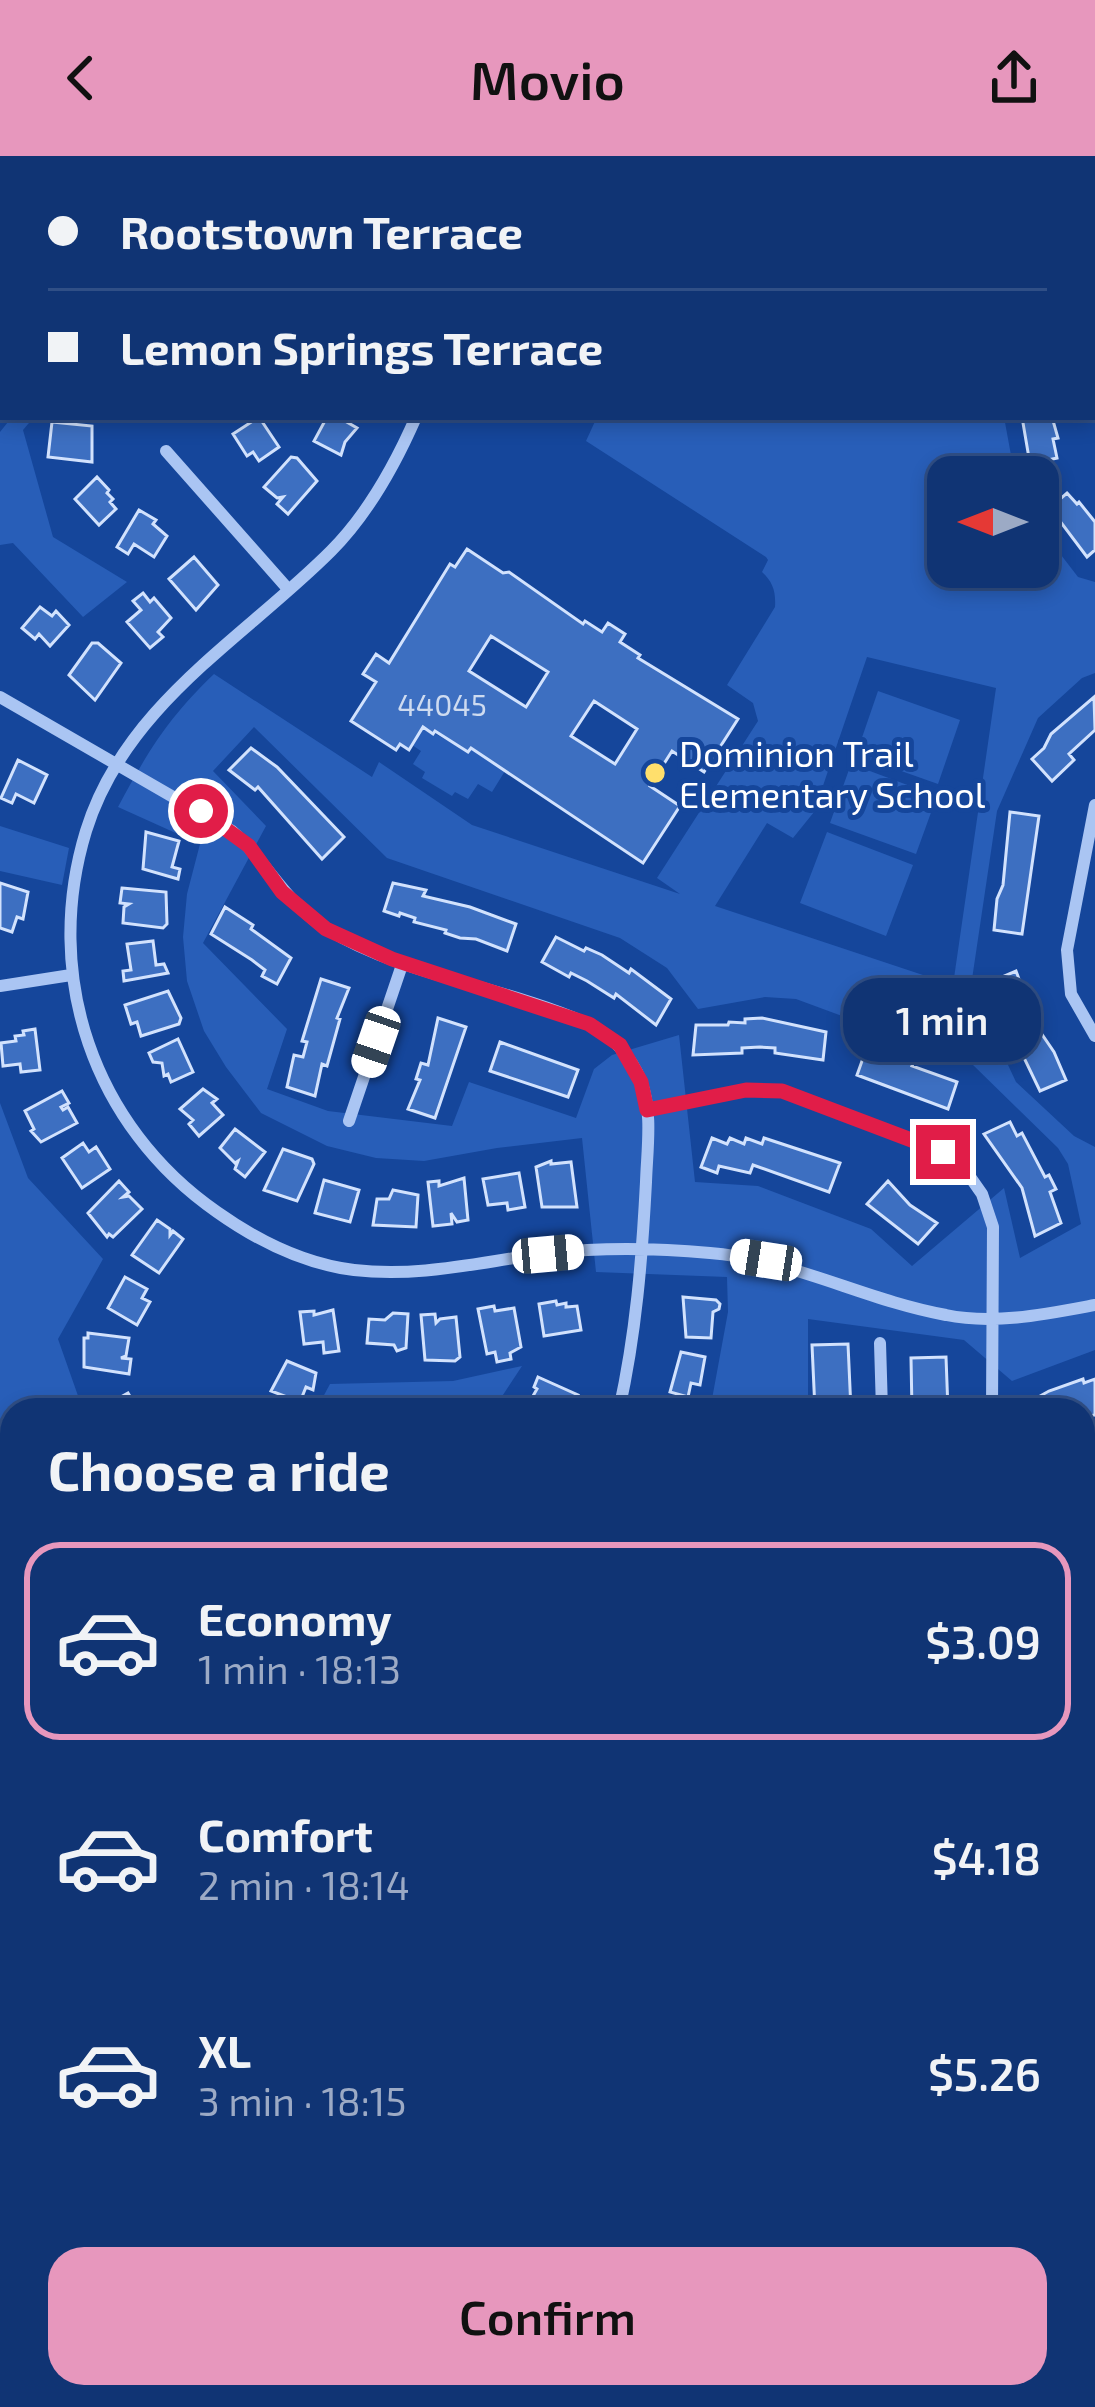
<!DOCTYPE html>
<meta charset="utf-8">
<style>
body{margin:0;font-family:"Exo 2",sans-serif;background:#1e3f7c;color:#f1f3f6;height:100vh;display:flex;flex-direction:column;font-size:45px;white-space:nowrap}
*{box-sizing:border-box;margin:0}
p{font-size:39px;color:#9caac5}
.icon{flex:none;width:66px;height:66px;fill:none;stroke:currentColor;stroke-width:2;stroke-linecap:round;stroke-linejoin:round}
.map{position:relative;flex:1;overflow:hidden}
.side{position:absolute;left:0px;top:1242px;width:1095px;height:1011px;display:flex;flex-direction:column;background:#103474;border-radius:36px 36px 0 0;box-shadow:0 6px 18px #0003,0 0 0 3px #304f86}
.side>*{flex:none}
.guide{position:absolute;left:0px;top:0px;width:1095px;height:264px;box-shadow:0 6px 18px #0003,0 0 0 3px #304f86;display:grid;align-content:center;height:264px;padding:0 48px;background:#103474}
.needle{width:78px;rotate:270deg}
.controls{position:absolute;left:927px;top:300px;display:grid;gap:24px}
.controls a{display:grid;place-items:center;width:132px;height:132px;border-radius:24px;background:#103474;box-shadow:0 6px 18px #0003,0 0 0 3px #304f86;font-size:60px}
.end{position:absolute;width:54px;height:54px;margin:-27px;border:15px solid #e11d48;background:#fff;box-shadow:0 0 0 6px #fff}
.from{border-radius:50%}
.bubble{position:absolute;height:84px;border-radius:36px;background:#103474;box-shadow:0 6px 18px #0003,0 0 0 3px #304f86;font-size:39px;font-weight:600;line-height:84px;text-align:center}
.car{position:absolute;width:36px;height:72px;margin:-36px -18px;border-radius:15px;box-shadow:0 0 9px 3px #0007;background:linear-gradient(#fff 24%,#345 0 40%,#fff 0 76%,#345 0 86%,#fff 0)}
.guide b{display:flex;align-items:center;gap:42px;height:114px;font-size:45px}
.guide b+b{border-top:3px solid #304f86}
.guide i{width:30px;height:30px;background:#f1f3f6}
ul{padding:0;list-style:none}
li{display:flex;align-items:center;gap:36px;height:198px;margin:0 24px 18px;padding:0 24px;border:6px solid transparent;border-radius:36px}
li div{flex:1}
li b{display:block;font-size:45px}
li em{font-style:normal;font-weight:600}
li.active{border-color:#e797bd}
li>.icon{width:108px;height:108px;stroke-width:1.5}
h2{padding:0 48px;font-size:54px;line-height:144px}
.primary-button{display:flex;gap:24px;margin-top:auto;padding:24px 48px}
.primary-button a{flex:1;height:138px;border-radius:36px;background:#e797bd;color:#111;font-size:48px;font-weight:600;line-height:138px;text-align:center}
header{display:flex;justify-content:space-between;align-items:center;height:156px;padding:0 48px;background:#e797bd;color:#111;font-size:54px;font-weight:600}
.map>svg:first-child{display:block}
.green{fill:#285eb8;fill-rule:evenodd}
.water{fill:#2b4f8e;stroke:#9cbff5;stroke-width:3}
.lines{fill:none;stroke-linecap:round;stroke-linejoin:round}
.stream{stroke:#9cbff5;stroke-width:6}
.building{fill:#3d6fc1;stroke:#d2e2fd;stroke-width:3;fill-rule:evenodd}
.minor{stroke:#aac5f3;stroke-width:12}
.secondary{stroke:#d9e6fc;stroke-width:21}
.route{stroke:#e11d48;stroke-width:15}
.poi-dot{fill:#ffdf6c;stroke:#15469b;stroke-width:4.5}
.labels{text-anchor:middle;dominant-baseline:central;stroke-width:10;stroke-linejoin:round;paint-order:stroke}
.number-label{font-size:30px;fill:#cedbf0}
.poi-label{font-size:36px;fill:#fff;stroke:#15469b;text-anchor:start}
</style>
<header><svg class="icon" aria-label="back" viewBox="0 0 24 24"><path d="M15 5l-7 7 7 7"/></svg>Movio<svg class="icon" aria-label="share" viewBox="0 0 24 24"><path d="M12 15V3M7 8l5-5 5 5M5 13v7h14v-7"/></svg></header>
<div class="map">
<svg width="1095" height="2251" viewBox="0 0 1095 2251">
<rect width="100%" height="100%" fill="#15469b"/>
<path class="green" d="M0,0H187L3,3L0,243Z
M212,0H486L490,3H210Z
M729,0H994L745,3Z
M12,261H34L23,274L53,381L127,426L83,461L13,387L0,389V276Z
M597,261H1004L1015,321H948V411H1038V369L1078,421L1095,426V517L1082,522L1038,562L997,655L971,830L1016,926L1074,980L1095,991V1194L1012,1225L964,1184L808,1163V1254H710L728,1156L727,1121L596,1116L582,982L497,992L424,1005L376,1002L327,990L261,957L226,911L204,875L187,825L183,781L187,738L200,688L118,651C148,595 168,562 214,518L372,621L379,606L472,669L680,738L657,722L758,565L753,547L727,529L775,451C776,436 773,426 762,416L768,404L766,401L586,285ZM867,501L996,532L953,829L715,750L767,667L793,682L814,656ZM254,571L387,702L620,782L667,812L698,853L765,841L796,843L972,908L1058,992L1068,1008L1081,1068L1020,1102L1004,1032L912,1110L871,1073L758,1030L695,1026L679,879L612,899L594,913L576,962L469,926L452,970L328,955L267,933L287,873L203,787L266,670L213,615Z
M878,535L960,564L938,628L856,599Z
M423,571L468,596L471,592L505,615L492,636L478,628L468,643L455,636L452,640L422,622L425,616L413,608L421,595L412,589Z
M851,608L937,640L916,698L830,667Z
M0,670L69,692L62,729L0,715Z
M827,676L913,709L886,780L800,747Z
M0,947L28,1022L103,1103L58,1183L83,1254H12V1300L0,1289Z
M522,1210L493,1254H316L330,1228L453,1225Z
M1095,1384V1596H1083V1389Z
M1095,1721V1938L1083,1939V1724Z
M129,2241H206L186,2251H128Z"/>
<path class="water" d="M1095,1651V1721L1083,1724V1668L1093,1660Z"/>
<g class="lines">
<path class="stream" d="M0,76L3,77"/>
</g>
<path class="building" d="M259,261L279,291L259,305L253,296L247,300L233,278Z
M327,261H338L357,272L345,286L341,299L314,285Z
M1022,261H1052L1058,282L1053,283L1057,302L1030,308Z
M52,266L92,270V306L48,301Z
M291,301L297,302L317,325L288,358L277,348L283,341L277,342L264,331Z
M97,321L109,334L107,337L113,343L110,346L116,353L99,369L75,343Z
M1067,337L1077,348L1079,346L1095,366V394L1087,401L1060,365L1056,368L1045,356Z
M139,354L156,364L153,368L167,380L154,401L134,388L128,398L117,391Z
M467,393L503,417L509,416L583,468L585,465L602,476L608,467L625,478L620,486L640,499L638,502L738,563L704,616L672,595L650,630L680,650L643,707L471,592L468,596L435,575L433,578L423,571L409,594L400,588L396,594L351,565L376,526L363,518L376,498L389,507L450,408L455,411ZM491,480L548,516L526,551L469,515ZM594,545L637,573L615,608L571,580Z
M194,401L218,429L196,454L169,423Z
M143,437L150,446L154,442L171,462L158,476L163,481L150,492L127,466L141,454L133,445Z
M40,451L52,460L56,455L69,469L50,490L39,478L35,483L22,472Z
M92,487H98L121,507L95,544L69,519Z
M1094,541L1095,574L1069,598L1074,604L1052,625L1032,603L1044,592L1051,578Z
M251,592L277,611L344,681L322,703L258,631L255,634L229,614Z
M18,604L47,619L34,647L16,638L12,647L1,642Z
M1010,656L1039,660L1022,778L994,774L997,743L1003,729Z
M146,676L179,685L172,711L180,713L178,723L143,713Z
M0,727L28,736L23,763L17,761L12,776L0,772Z
M393,727L426,734L423,740L470,751L516,768L507,795L476,783L460,782L445,777L446,774L414,766L415,762L400,757L399,760L384,755Z
M122,732L166,736L167,768L163,772L123,767L124,751L129,748L120,747Z
M225,751L253,769L251,773L291,802L277,828L262,820L265,814L252,804L211,778Z
M556,781L584,795L586,792L602,799L629,817L631,813L671,843L656,869L616,838L614,842L587,825L571,817L569,821L542,806Z
M153,785L156,809L164,808L168,817L124,825L123,815L131,814L127,788Z
M1016,815L1037,871L1054,896L1066,924L1040,935L988,827Z
M321,823L349,832L337,862L340,863L327,910L322,908L315,940L287,931L294,899L303,901L307,886L302,885Z
M168,835L181,862L179,868L141,880L137,866L131,868L125,849Z
M438,862L466,871L435,962L408,953L420,924L416,923L421,907L428,909Z
M762,862L826,876L823,904L775,897V892L760,891L742,892V897L693,899L696,869H728L729,866L745,867V863Z
M35,873L40,914L21,916L20,908L3,910L1,887L16,885L15,880L24,879L23,875Z
M178,883L193,916L171,926L168,918L164,920L162,907L153,906L149,897Z
M500,886L578,914L568,941L490,915Z
M867,891L897,905L899,901L914,906L912,910L957,926L948,953L857,919Z
M203,933L217,943L212,947L223,959L199,980L189,968L193,964L180,953Z
M62,935L69,947L61,951L63,954L68,951L77,967L41,986L31,975L34,973L25,955Z
M1010,966L1017,980L1022,977L1045,1021L1049,1019L1056,1033L1050,1036L1061,1067L1035,1080L1022,1032L984,978Z
M235,973L265,996L245,1021L235,1013L238,1005L235,1007L220,992Z
M712,982L727,988L730,982L744,988L746,982L762,988L764,982L840,1007L829,1036L753,1009L750,1017L719,1010L717,1017L701,1011Z
M83,987L89,996L96,991L110,1013L82,1032L62,1002Z
M283,993L312,1003L314,1008L297,1045L264,1034Z
M551,1005V1008L571,1006L577,1051H542L536,1011Z
M519,1017L525,1051L508,1054L507,1047L488,1049L483,1023Z
M464,1022L468,1064L457,1066L451,1057L452,1068L433,1070L428,1026L439,1025V1030Z
M324,1024L359,1034L350,1066L315,1057Z
M119,1025L129,1036L123,1041L129,1040L142,1053L113,1081L109,1078L107,1081L88,1057Z
M888,1025L910,1049L937,1067L918,1088L867,1048Z
M393,1034L418,1039L416,1071L373,1069L377,1043H389Z
M157,1064L170,1073V1079L173,1075L183,1083L159,1117L132,1099Z
M125,1121L147,1133L142,1142L150,1146L137,1169L108,1152Z
M683,1141L716,1144L720,1148L719,1153L713,1156L711,1182L686,1181Z
M556,1145L557,1149L566,1147V1151L577,1150L581,1174L544,1180L539,1148Z
M494,1150L495,1155L514,1152L521,1191L510,1197L511,1203L497,1206L495,1196L487,1198L478,1153Z
M333,1154L339,1195L324,1197L323,1186L304,1188L300,1156L314,1155V1159Z
M393,1157L408,1158L406,1192L397,1195L394,1189L367,1187L369,1163L385,1164Z
M435,1158L436,1167L440,1163L456,1161L460,1201L455,1205L425,1204L421,1159Z
M88,1177L129,1182L126,1200L121,1202L131,1203L129,1218L84,1211V1182H88Z
M848,1188L851,1254H815L812,1189Z
M681,1196L705,1201L700,1229L691,1227L688,1241L670,1236Z
M946,1201L948,1254H912L911,1202Z
M287,1205L316,1217L313,1234L306,1231L300,1246L271,1235Z
M538,1221L578,1239L571,1254H525L537,1233L534,1231Z
M1083,1223L1084,1227L1095,1223V1259L1083,1261V1254H1015L1049,1235Z
M128,1237L137,1252L103,1254L110,1247Z
M1089,1333L1090,1337L1095,1335V1372L1083,1375V1336Z
M0,1435L12,1436V1461L1,1462L0,1467Z
M0,1800L12,1805V1817L0,1827Z
M1083,2030L1088,2041H1095V2084H1087V2076H1083Z
M1090,2178H1095V2215L1083,2214V2188H1091Z
M83,2241H112L116,2251H87Z
M274,2241H304L300,2249L304,2251H274L270,2248Z
M409,2241L435,2251H405Z"/>
<g class="lines">
<path class="minor" d="M1092,139L1095,132
M1092,223L1095,244
M416,261C395,309 368,358 331,395C243,483 125,549 86,675C42,819 93,970 217,1056C258,1085 303,1108 354,1114C422,1122 483,1105 550,1097C604,1091 656,1092 710,1097C794,1104 864,1144 946,1159C994,1169 1047,1158 1095,1149
M166,295L288,433
M0,541L232,675C267,705 286,748 327,773C400,819 506,831 586,867C611,878 631,900 641,925C653,956 647,994 646,1026C642,1103 636,1178 619,1254
M1095,649L1067,794L1071,838L1095,880
M0,830L71,819
M647,954L746,934L782,935L943,996L968,1018L982,1038L993,1071L992,1254
M349,965L403,806
M880,1187L882,1254
M1083,1295L1095,1290
M5,1525L6,1675L12,1713
M1083,2133H1095
M0,2161L12,2187
M37,2241L42,2251
M360,2251L365,2241"/>
<path class="secondary" d="M522,0L527,3
M656,0L664,3
M1047,3L1056,0
M1092,44L1095,43
M1083,1951L1095,1950
M0,2126L12,2121"/>
</g>
<g class="lines">
<path class="route" d="M201,655L249,690L282,736L326,773L392,803L589,868L620,889L641,926L647,954L746,934L782,935L943,996"/>
</g>
<circle class="poi-dot" cx="655" cy="617" r="12"/>
<g class="labels">
<g class="number-label">
<text x="442" y="548">44045</text>
</g>
<g class="poi-label">
<text x="679" y="596">Dominion Trail<tspan x="679" dy="41">Elementary School</tspan></text>
</g>
</g>
</svg>
<div class="controls">
<a><svg class="needle" viewBox="-14 -14 28 28"><path d="M0-13l5 13h-10z" fill="#e53935"/><path d="M0 13l5-13h-10z" fill="#9caac5"/></svg></a>
</div>
<i class="end from" style="left:201px;top:655px"></i>
<i class="end" style="left:943px;top:996px"></i>
<div class="bubble" style="left:843px;top:822px;width:198px">1 min</div>
<i class="car" style="left:376px;top:886px;rotate:199deg"></i>
<i class="car" style="left:548px;top:1098px;rotate:85deg"></i>
<i class="car" style="left:766px;top:1104px;rotate:279deg"></i>
<div class="guide">
<b><i class="from"></i>Rootstown Terrace</b>
<b><i></i>Lemon Springs Terrace</b>
</div>
<section class="side">
<h2>Choose a ride</h2>
<ul>
<li class="active"><svg class="icon" aria-label="car" viewBox="0 0 24 24"><path d="M5 17H2v-5l4-1 3-4h7l3 4 3 1v5h-3M9 17h6M6 11h13"/><circle cx="7" cy="17" r="2"/><circle cx="17" cy="17" r="2"/></svg><div><b>Economy</b><p>1 min · 18:13</p></div><em>$3.09</em></li>
<li><svg class="icon" aria-label="car" viewBox="0 0 24 24"><path d="M5 17H2v-5l4-1 3-4h7l3 4 3 1v5h-3M9 17h6M6 11h13"/><circle cx="7" cy="17" r="2"/><circle cx="17" cy="17" r="2"/></svg><div><b>Comfort</b><p>2 min · 18:14</p></div><em>$4.18</em></li>
<li><svg class="icon" aria-label="car" viewBox="0 0 24 24"><path d="M5 17H2v-5l4-1 3-4h7l3 4 3 1v5h-3M9 17h6M6 11h13"/><circle cx="7" cy="17" r="2"/><circle cx="17" cy="17" r="2"/></svg><div><b>XL</b><p>3 min · 18:15</p></div><em>$5.26</em></li>
</ul>
<div class="primary-button"><a>Confirm</a></div>
</section>
</div>
